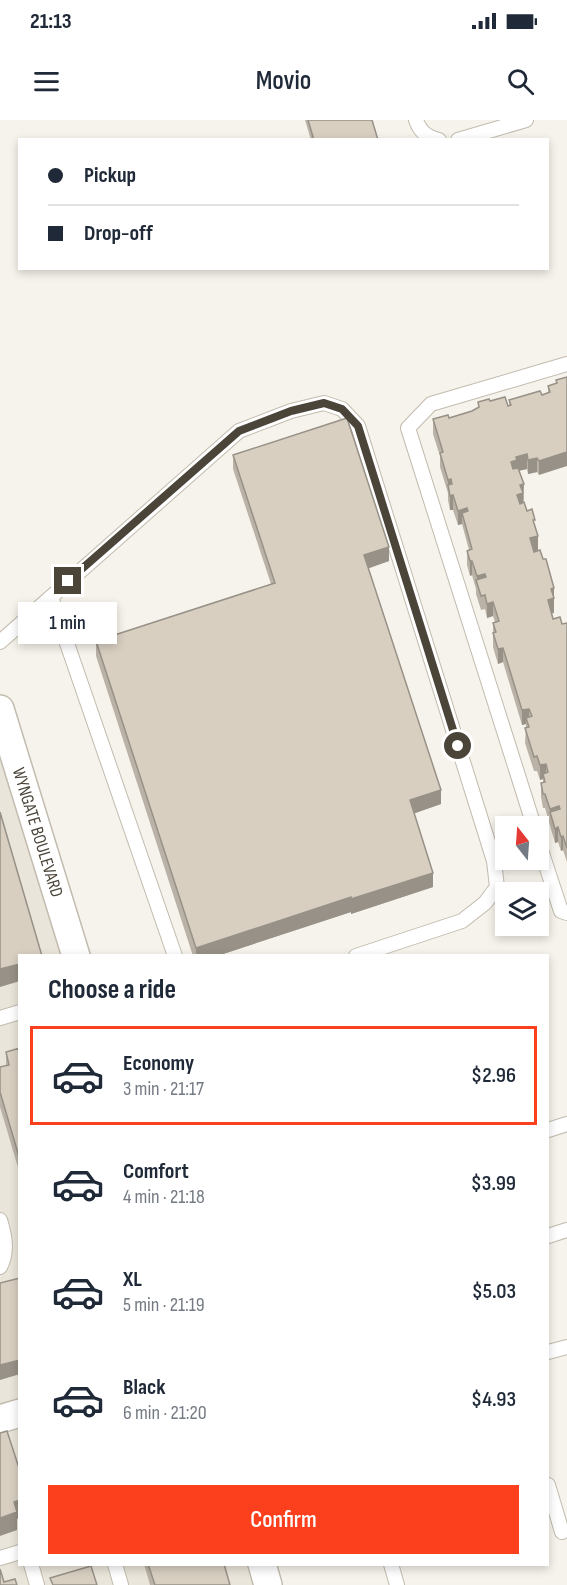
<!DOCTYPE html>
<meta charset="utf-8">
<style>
body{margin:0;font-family:"Sofia Sans Condensed",sans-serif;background:#f6f6f7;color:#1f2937;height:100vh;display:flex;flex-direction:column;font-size:22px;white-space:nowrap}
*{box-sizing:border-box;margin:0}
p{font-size:20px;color:#747a83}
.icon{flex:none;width:33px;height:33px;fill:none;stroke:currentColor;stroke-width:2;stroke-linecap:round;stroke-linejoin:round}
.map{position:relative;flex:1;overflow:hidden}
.side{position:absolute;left:18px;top:834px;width:531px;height:612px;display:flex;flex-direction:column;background:#fff;border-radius:0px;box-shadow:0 3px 9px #0003}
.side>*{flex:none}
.hud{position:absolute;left:18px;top:18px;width:531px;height:132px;border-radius:0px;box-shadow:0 3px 9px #0003;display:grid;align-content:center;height:132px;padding:0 30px;background:#fff}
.needle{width:39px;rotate:343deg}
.tools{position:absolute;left:495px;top:696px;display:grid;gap:12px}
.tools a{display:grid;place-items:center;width:54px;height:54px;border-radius:0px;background:#fff;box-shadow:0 3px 9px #0003;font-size:30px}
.end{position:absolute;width:27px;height:27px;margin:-14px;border:8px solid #4b4439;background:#fff;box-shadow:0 0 0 3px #fff}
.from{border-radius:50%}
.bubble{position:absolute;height:42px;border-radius:0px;background:#fff;box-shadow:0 3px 9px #0003;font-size:20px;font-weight:600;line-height:42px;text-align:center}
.hud b{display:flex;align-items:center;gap:21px;height:57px;font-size:22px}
.hud b+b{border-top:2px solid #e0e1e3}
.hud i{width:15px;height:15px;background:#1f2937}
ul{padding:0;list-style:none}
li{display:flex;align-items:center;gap:18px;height:99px;margin:0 12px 9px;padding:0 18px;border:3px solid transparent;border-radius:0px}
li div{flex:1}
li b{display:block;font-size:22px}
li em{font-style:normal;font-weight:600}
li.active{border-color:#fc3f1d}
li>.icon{width:54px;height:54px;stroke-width:1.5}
h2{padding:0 30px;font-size:27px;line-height:72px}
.button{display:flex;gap:12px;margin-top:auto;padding:12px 30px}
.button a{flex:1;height:69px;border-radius:0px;background:#fc3f1d;color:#fff;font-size:24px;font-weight:600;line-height:69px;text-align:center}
.status{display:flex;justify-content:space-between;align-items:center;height:42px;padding:0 30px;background:#fff;direction:ltr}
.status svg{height:16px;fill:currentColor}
header{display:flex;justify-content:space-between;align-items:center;height:78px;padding:0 30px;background:#fff;font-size:27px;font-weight:600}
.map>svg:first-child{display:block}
.residential{fill:#eae5da}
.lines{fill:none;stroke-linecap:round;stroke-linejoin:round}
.service-casing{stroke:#c2bbae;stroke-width:16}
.minor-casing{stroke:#c2bbae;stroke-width:30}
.service{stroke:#fff;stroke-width:14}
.minor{stroke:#fff;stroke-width:27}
.wall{fill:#bab2a6}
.shaded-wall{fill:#979187}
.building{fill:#d8cfc1;stroke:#979187;stroke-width:1.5}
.route{stroke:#4b4439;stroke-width:8}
.labels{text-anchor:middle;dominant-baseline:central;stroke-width:4.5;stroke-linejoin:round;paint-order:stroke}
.street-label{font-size:18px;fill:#4b4439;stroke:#fff}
</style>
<div class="status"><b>21:13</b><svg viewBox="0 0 49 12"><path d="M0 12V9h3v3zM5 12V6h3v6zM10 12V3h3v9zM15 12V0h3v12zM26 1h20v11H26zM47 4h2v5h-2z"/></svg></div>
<header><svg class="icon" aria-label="menu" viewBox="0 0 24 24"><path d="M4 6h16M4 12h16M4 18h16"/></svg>Movio<svg class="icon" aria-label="search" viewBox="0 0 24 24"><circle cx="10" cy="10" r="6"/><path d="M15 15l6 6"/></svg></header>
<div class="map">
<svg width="567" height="1465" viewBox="0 0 567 1465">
<rect width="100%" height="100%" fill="#f6f3ec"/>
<path class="residential" d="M0,589L76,835L20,836V1444L262,1445L268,1465H0Z"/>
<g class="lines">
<defs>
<path id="service" d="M416,0C420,12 427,17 439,20
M458,20L526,0
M51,477L175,836
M0,522L239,311L291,291L324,283L342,289L358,306L494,741L497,767L485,783L462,801L356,836
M534,706L408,308L431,284L567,244
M538,721L561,791L567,793
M0,898L20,892
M548,1010L567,1004
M0,1100C5,1116 8,1132 0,1147
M548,1116L567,1110
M548,1232L567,1227
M548,1365L562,1412
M0,1438L20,1432
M31,1444L37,1465
M115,1444L121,1465
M391,1444L397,1465"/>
<g id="minor">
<path id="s1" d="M0,589L76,836"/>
<path d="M0,1299L20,1293"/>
<path d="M262,1444L268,1465"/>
</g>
</defs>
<use href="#service" class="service-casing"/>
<use href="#minor" class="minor-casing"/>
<use href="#service" class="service"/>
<use href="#minor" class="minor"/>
</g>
<path class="wall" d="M305,0H372L378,20H311Z
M567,257L539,355L537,352L528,354L527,349L519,351L524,378L523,383L535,408L538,430L534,431L554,482V493H552L553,499L562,504L567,503V742L563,730L561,731L558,722L555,723L545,688H543L541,677V663L543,662V659L540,660L537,651H534L525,623L526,604L522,605L503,542L498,544L493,527V503L495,502L493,496L487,498L485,489L481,490L476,474V469L472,455L470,456L467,445V431L469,430L462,404L458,405L453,390H450L448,380V373L440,347V336L433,314V299L449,298L472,291L478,288V282L490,281L509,286V280L548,273V266L556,264V260Z
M233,335L389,441L368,448L441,684L414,693L433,767L351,794V792L217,836H193L96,536V521L271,464L233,349Z
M20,928V1054L0,987V947L6,946V932Z
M144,1444H224L230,1465H150Z"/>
<path class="shaded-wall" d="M567,328V346L539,355V341Z
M527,334V349L517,351L511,357V342L516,337Z
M537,338V352L528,354V340Z
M451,359V373L448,367V360Z
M524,364L523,388L517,390V375L520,365Z
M453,375V390H450V376Z
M467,388V403L462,393V404L458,405V391Z
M538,416V430L530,433V418Z
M389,427V441L364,450V435Z
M470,441H472V455L470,456Z
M485,454V468L477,461V456Z
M554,468V493L548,494V480L551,469Z
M493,482V496L487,498V484Z
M503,528V542L498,544V529Z
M529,589V603L526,598V604L522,605V590Z
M546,644V658L543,654V659L540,660V645Z
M441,670V684L410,695V680Z
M559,686V700L550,692V689Z
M558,707V722L555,723V709Z
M563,716V730L561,731V717Z
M433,753V767L351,794V779Z
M351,777V792L217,836H196V828Z
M20,844V861L0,867V849Z
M20,1240V1254L0,1260V1245Z
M20,1380V1398L17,1399V1410L0,1416V1398L14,1382Z"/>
<path class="building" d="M308,0H372L378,20H314Z
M567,257V332L539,341L537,338L528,340L527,334L516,337L517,340L511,342L513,349L518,348L524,364L520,365L523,373L517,375L520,384L524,382L527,391L532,389L535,400H533L538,416L530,418L534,432L540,430L543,439H546L554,468L551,469L554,478L548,480L553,499L560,497L562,504L567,503V728L563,716L561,717L558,707L555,709L550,692L560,689L559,686L550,689L545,674H543L541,663L545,662L543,654L548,652L546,644L540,645L537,636L534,637L525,608L529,607L526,598L532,596L529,589L522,590L503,528L498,529L493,513L496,512L493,503L499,501L493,482L487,484L485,475L481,476L476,460L486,457L485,454L477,456L472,441H470L467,431L472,429L462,393L468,391L467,388L458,391L453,375L450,376L448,365L452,364L451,359L448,360L440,333L443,332L433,299L448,295L449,298L472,291L479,287L478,282L489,279L490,281L505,277L508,286L511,285L509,280L540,271L542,275L550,272L548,266L557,263L556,260Z
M347,298L389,427L364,435L441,670L410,680L433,753L351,779V777L196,828L96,521L275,463L233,335Z
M0,692L42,836H20V844L0,849Z
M20,928V1040L0,972V947L9,945L6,932Z
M20,1158V1240L0,1245V1163Z
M7,1311L20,1351V1380L14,1382L17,1392L0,1398V1313Z
M148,1444H224L230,1465H155Z
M91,1446L97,1465H53L50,1458Z
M0,1449L4,1462L15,1459L17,1465H0Z"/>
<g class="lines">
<path class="route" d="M68,461L239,311L291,291L324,283L342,289L358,306L458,626"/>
</g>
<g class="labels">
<g class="street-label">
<text stroke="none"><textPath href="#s1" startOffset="129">WYNGATE BOULEVARD</textPath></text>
</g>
</g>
</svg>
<div class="tools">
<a><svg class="needle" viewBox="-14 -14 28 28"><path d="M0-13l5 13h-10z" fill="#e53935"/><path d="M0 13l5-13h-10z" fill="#747a83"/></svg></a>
<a><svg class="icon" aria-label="layers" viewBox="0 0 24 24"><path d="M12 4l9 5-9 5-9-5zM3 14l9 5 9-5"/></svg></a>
</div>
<i class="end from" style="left:458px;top:626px"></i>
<i class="end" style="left:68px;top:461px"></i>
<div class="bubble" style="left:18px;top:482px;width:99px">1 min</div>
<div class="hud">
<b><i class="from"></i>Pickup</b>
<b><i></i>Drop-off</b>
</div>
<section class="side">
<h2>Choose a ride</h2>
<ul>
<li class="active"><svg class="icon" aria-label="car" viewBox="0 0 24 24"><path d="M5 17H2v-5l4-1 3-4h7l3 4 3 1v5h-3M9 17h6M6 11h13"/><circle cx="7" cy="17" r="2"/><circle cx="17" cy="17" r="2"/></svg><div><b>Economy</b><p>3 min · 21:17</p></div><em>$2.96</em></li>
<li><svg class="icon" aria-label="car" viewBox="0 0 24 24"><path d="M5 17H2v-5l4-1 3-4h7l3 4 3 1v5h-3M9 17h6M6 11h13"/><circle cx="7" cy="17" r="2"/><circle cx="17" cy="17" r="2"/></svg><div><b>Comfort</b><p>4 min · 21:18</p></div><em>$3.99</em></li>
<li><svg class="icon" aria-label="car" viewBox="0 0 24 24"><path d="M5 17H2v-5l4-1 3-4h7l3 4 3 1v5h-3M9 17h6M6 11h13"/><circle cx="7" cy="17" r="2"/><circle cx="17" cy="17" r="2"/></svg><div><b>XL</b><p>5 min · 21:19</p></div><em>$5.03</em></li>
<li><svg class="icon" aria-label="car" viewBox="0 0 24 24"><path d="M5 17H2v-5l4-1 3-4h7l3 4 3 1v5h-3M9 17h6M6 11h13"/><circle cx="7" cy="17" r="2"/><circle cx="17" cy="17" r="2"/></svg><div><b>Black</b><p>6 min · 21:20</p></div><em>$4.93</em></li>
</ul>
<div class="button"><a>Confirm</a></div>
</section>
</div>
